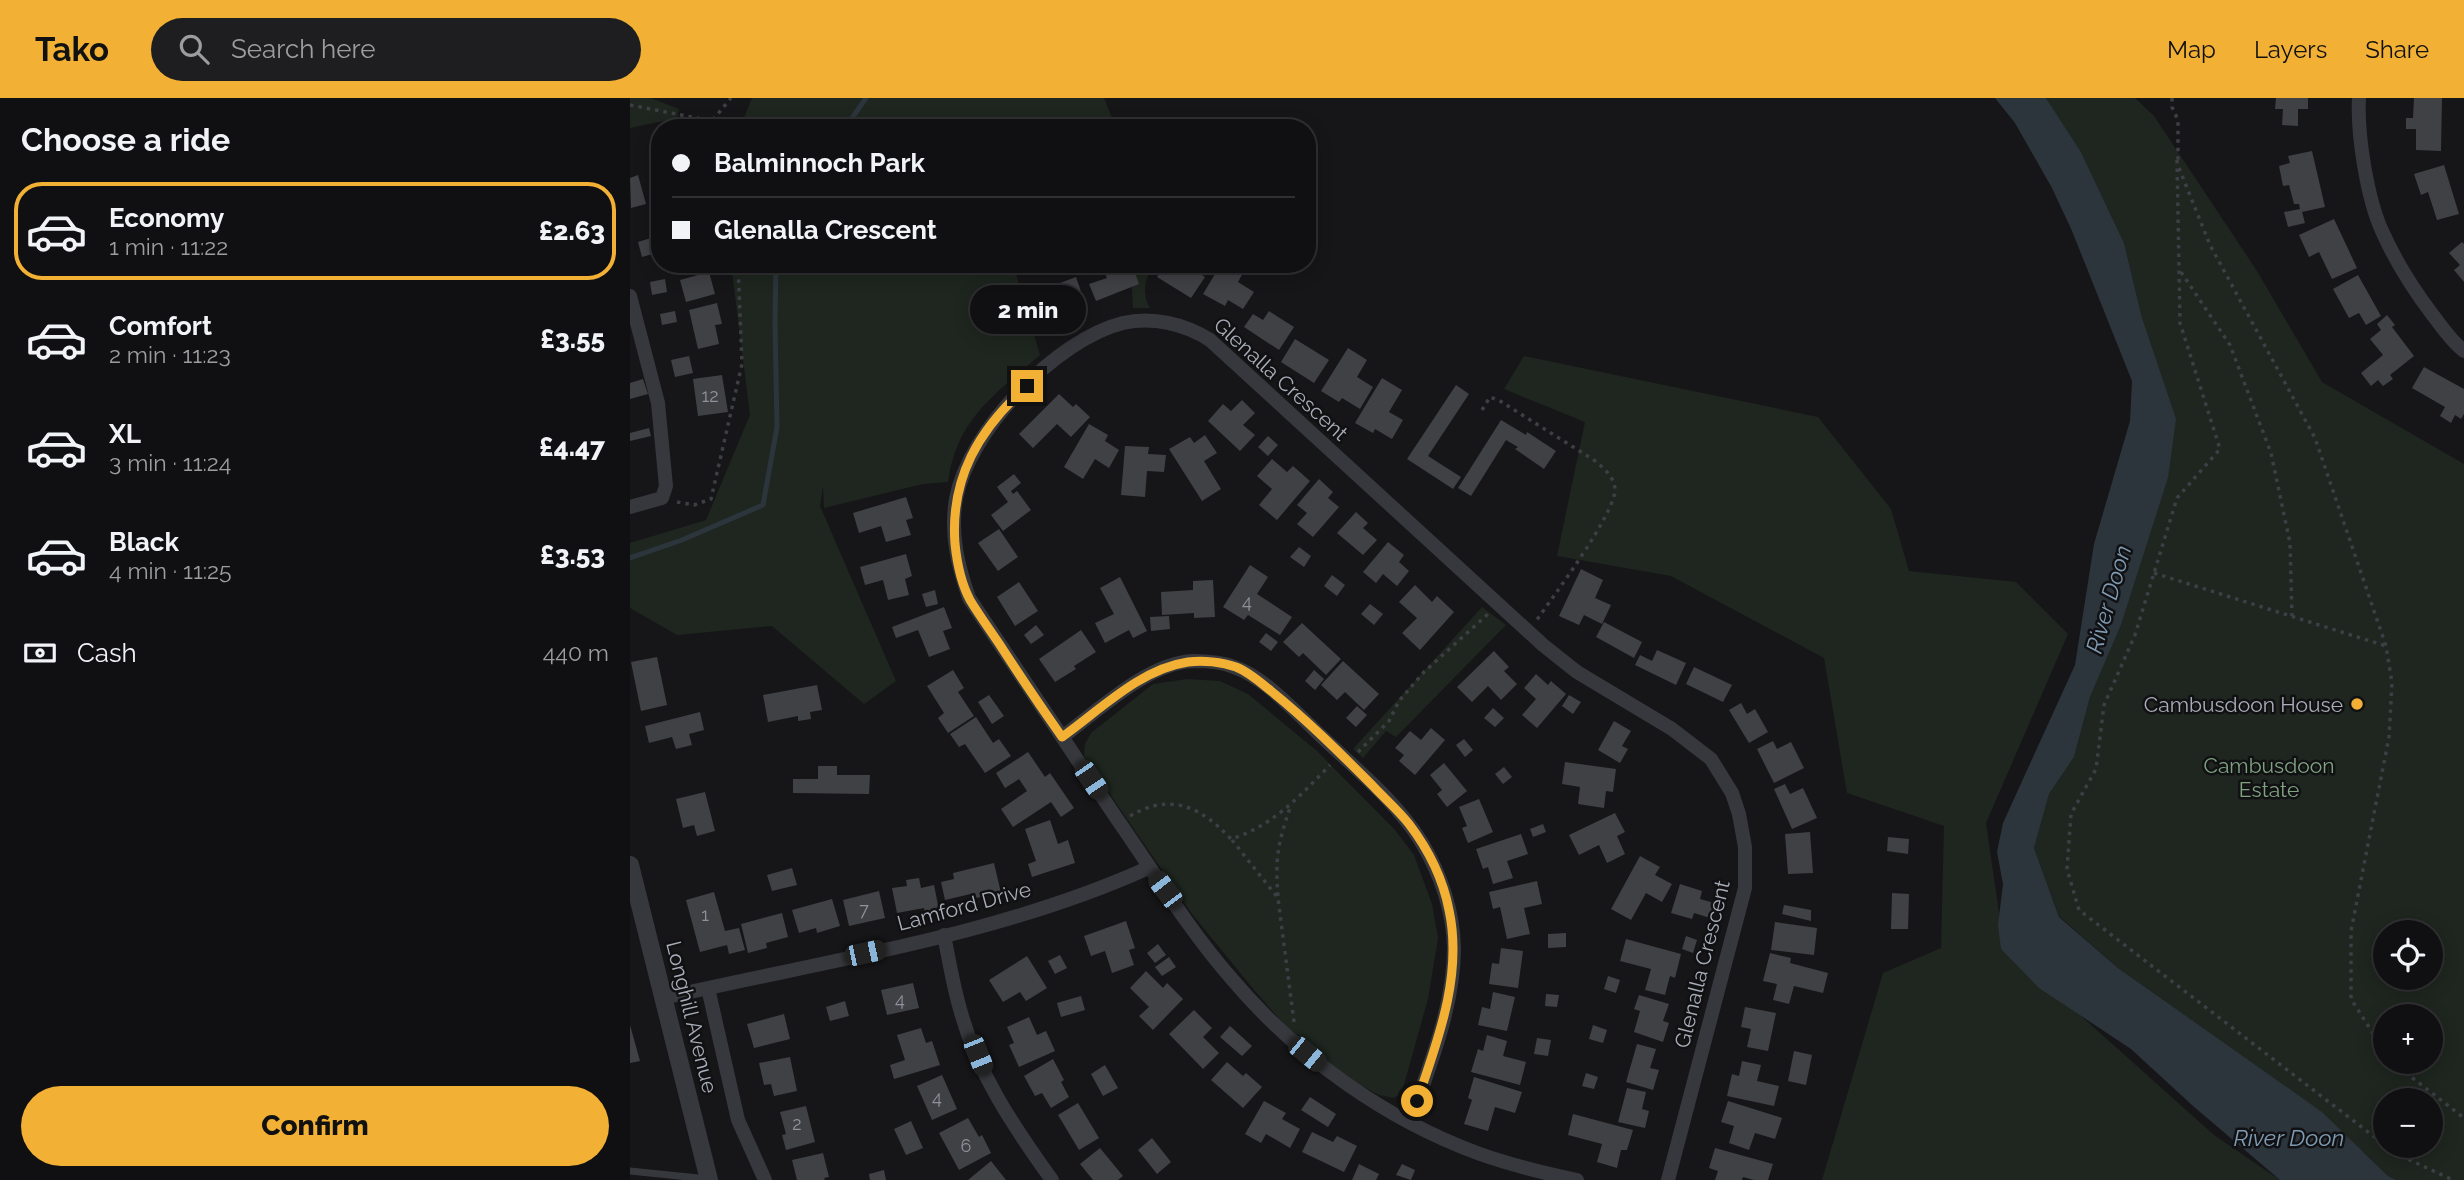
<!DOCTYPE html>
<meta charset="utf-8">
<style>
body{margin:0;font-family:Raleway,sans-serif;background:#1e1e20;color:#f1f3f6;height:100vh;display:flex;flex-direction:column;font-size:26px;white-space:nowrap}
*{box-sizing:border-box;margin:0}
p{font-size:23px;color:#9c9d9f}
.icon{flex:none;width:38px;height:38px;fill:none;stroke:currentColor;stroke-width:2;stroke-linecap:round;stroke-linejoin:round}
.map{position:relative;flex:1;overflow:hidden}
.panel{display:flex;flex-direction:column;background:#101012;width:630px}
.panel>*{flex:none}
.guide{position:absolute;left:21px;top:21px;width:665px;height:154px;border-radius:28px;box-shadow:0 4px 18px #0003,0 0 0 2px #303032;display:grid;align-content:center;height:154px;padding:0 21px;background:#101012}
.controls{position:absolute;left:1743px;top:822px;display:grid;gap:14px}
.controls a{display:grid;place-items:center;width:70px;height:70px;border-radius:50%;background:#101012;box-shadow:0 4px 18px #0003,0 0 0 2px #303032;font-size:35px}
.end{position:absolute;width:32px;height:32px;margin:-16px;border:9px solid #f2b134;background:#111;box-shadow:0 0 0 4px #111}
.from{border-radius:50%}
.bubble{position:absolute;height:49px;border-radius:24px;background:#101012;box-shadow:0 4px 18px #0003,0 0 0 2px #303032;font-size:23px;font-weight:800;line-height:49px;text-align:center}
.car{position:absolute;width:21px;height:42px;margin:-21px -10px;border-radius:9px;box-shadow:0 0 5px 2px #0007;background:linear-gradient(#222 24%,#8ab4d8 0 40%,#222 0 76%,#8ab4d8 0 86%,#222 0)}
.guide b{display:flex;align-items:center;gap:24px;height:66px;font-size:26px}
.guide b+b{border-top:2px solid #303032}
.guide i{width:18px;height:18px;background:#f1f3f6}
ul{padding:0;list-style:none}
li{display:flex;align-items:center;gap:21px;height:98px;margin:0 14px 10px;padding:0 7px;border:4px solid transparent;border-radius:28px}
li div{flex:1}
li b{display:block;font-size:26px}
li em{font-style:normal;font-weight:800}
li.on{border-color:#f2b134}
li>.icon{width:63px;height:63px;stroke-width:1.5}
h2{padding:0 21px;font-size:32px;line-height:84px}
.pay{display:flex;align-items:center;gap:18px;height:77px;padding:0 21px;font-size:26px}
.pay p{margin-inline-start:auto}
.cta{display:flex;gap:14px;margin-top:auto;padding:14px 21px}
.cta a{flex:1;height:80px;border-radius:42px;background:#f2b134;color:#111;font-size:28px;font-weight:800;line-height:80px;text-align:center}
header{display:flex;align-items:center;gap:42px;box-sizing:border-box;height:98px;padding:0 35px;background:#f2b134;color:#111}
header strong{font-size:33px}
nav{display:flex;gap:38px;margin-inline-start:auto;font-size:24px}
.search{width:490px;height:63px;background:#1e1e20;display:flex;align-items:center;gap:18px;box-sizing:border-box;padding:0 24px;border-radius:38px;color:#9c9d9f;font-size:26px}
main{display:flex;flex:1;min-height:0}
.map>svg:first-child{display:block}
.green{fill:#1e261f;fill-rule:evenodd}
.water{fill:#2c353c}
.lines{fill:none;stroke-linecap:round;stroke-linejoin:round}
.stream{stroke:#2c353c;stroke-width:5}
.building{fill:#404145}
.path{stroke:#3d3f44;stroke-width:3.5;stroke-dasharray:3.5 5;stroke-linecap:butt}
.service{stroke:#37383d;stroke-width:7}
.minor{stroke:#37383d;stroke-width:14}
.tertiary{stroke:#37383d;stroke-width:18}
.route{stroke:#f2b134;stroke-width:9}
.poi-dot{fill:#f2b134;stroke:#111113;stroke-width:2.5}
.labels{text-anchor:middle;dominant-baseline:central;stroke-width:5;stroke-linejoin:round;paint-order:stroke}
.number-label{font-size:18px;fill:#8e929b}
.street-label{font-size:21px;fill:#a8adb8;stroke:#111113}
.poi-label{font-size:21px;fill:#a8adb8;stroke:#111113;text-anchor:end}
.park-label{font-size:21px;fill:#7fa381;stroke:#111113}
.water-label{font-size:23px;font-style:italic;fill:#7f9bb3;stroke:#111113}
</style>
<header>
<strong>Tako</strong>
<div class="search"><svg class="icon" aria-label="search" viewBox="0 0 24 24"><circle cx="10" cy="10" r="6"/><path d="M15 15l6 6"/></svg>Search here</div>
<nav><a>Map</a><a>Layers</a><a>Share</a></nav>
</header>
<main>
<section class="panel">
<h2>Choose a ride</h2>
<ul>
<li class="on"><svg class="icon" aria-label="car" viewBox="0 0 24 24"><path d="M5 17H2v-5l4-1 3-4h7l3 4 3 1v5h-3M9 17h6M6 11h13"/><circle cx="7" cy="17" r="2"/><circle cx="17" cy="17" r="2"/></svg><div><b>Economy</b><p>1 min · 11:22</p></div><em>£2.63</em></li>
<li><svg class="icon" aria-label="car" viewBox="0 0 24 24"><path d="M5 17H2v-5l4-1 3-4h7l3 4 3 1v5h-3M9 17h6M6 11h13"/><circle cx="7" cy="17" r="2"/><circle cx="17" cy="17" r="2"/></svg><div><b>Comfort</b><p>2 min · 11:23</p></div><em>£3.55</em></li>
<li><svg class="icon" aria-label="car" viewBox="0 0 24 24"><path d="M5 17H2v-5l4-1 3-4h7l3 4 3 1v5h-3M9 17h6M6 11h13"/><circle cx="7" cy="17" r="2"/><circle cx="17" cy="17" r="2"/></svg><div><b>XL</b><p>3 min · 11:24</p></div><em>£4.47</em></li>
<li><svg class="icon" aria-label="car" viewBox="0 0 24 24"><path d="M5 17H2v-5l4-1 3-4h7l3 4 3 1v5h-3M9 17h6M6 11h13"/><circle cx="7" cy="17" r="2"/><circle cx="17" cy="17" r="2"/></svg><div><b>Black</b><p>4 min · 11:25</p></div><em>£3.53</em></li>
</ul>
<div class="pay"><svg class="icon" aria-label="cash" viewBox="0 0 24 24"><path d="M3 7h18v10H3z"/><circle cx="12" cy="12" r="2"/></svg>Cash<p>440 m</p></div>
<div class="cta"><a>Confirm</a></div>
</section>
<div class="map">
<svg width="1834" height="1082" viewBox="0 0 1834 1082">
<rect width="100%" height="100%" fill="#161618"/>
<path class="green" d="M0,0H21L49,11L47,20L0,30Z
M122,0H474L486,30H110Z
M1416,0H1505L1524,18L1627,173L1692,284L1834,366V1082H1766L1758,1078L1691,1014L1488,870L1429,818L1404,750L1419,696L1444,659L1460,599L1491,527L1538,380L1512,220L1494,145L1451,54ZM1755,835H1801V880H1755ZM1755,919H1801V964H1755ZM1755,1003H1801V1048H1755Z
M101,166H383L410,257C365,296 327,320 318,384L293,386L194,410L193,388L190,408L266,583L234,606L142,528L47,537L0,510V445L76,422L120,317Z
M503,166H524C515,181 511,194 520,210H503L501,176Z
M894,258L1188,319L1261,411L1279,473L1386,484L1438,536L1356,725L1374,849L1584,1037L1650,1082H1192L1253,875L1311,850L1314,728L1217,695L1194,560L1041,478L927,458L955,324L874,291Z
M852,509L876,527L766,639L756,633L733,660L723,651Z
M557,581L590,583L618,596L687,653L765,732L784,757L802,806L808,840L798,901L775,983L771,995L764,1000L749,997L688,965L625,893L562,816L454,658L455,646L461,635L523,586Z"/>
<path class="water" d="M1365,0H1416L1451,54L1494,145L1512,220L1546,321L1538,380L1491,527L1460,599L1444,659L1419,696L1404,750L1429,819L1488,870L1692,1014L1758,1078L1766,1082H1650L1563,1008L1501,951L1409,890L1371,851L1368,827L1373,786L1367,754L1373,725L1445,567L1464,446L1500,323L1502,283L1442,133L1422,90L1385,25Z"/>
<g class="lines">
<path class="stream" d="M215,30L236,0
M0,460L52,442L133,407L147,329L145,223L146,166"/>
</g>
<path class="building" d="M1646,0H1678V11H1668V28L1652,27L1653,11H1645Z
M1784,0H1812L1811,53L1786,52V31H1776V20H1783Z
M1682,53L1695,109L1672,114L1675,125L1658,129L1654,114L1670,111L1669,106H1664L1659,87L1653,88L1649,68L1660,65L1658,58Z
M1814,67L1829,116L1807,122L1798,94L1791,97L1784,76Z
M8,77L16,106L1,110L0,80Z
M1704,121L1727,170L1702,181L1689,154L1679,159L1669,137Z
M21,140L26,155L12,159L8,144Z
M1832,144L1834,146V184L1824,172L1830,167L1819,155Z
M502,166L509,186L466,203L459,186L477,180L472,167Z
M558,166H571L567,174L575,179L561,200L527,179L534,167L551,177Z
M591,166H618L608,184L624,194L613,211L598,202L595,208L573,196Z
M79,174L85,196L56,204L50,182Z
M1728,177L1751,218L1736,227L1729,215L1719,220L1703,191Z
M446,179L457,211L419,225L411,202L425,196L422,188Z
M35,181L37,194L22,197L20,184Z
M87,205L92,226L85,227L89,246L68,251L59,212Z
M45,213L47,224L32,227L30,216Z
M639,213L664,229L649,252L614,229L623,216L633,222Z
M1757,217L1765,227L1762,229L1784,258L1760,277L1763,281L1753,288L1748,282L1741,288L1731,275L1753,257L1740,241L1751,232L1747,226Z
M665,241L699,262L684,285L651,264Z
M718,250L737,262L727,279L743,289L730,311L712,300L709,304L691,293Z
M59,258L63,275L45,279L41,262Z
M1794,269L1834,291V316L1831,321L1825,317L1821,325L1810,318L1815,309L1782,290Z
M92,277L98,314L68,318L63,281Z
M752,280L772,292L759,314L773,322L762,341L745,331L743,335L725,325Z
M13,281L18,296L0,301V285Z
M826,287L839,296L798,358L831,379L823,391L777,361Z
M429,296L443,309L446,306L460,319L441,339L427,326L403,350L389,336Z
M612,302L625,315L613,327L625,337L610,353L578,323L593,306L601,313Z
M871,322L896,337L897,334L926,353L914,371L885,351L888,349L876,342L841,398L828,390Z
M459,326L478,337L475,343L489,352L479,370L465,361L453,381L434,369Z
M19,330L21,338L0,343V335Z
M575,337L587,355L574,363L591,391L572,403L539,351L560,339L564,345Z
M638,338L648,347L638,358L628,349Z
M495,348L519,349L518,356L536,357L534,374L517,373L515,399L491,397Z
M642,361L657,374L663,368L680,383L647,422L629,407L642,391L627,378Z
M384,376L391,385L381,393L383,396L387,393L401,412L373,433L361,417L378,404L367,389Z
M689,381L703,394L698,400L709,409L683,439L667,426L677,415L667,407Z
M276,399L283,420L276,422L281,437L256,444L251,428L229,435L223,415Z
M726,414L738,425L733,430L747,442L733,457L707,435Z
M369,431L388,459L368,473L348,445Z
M758,444L774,457L769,464L779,473L767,488L753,476L746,485L733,474Z
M669,449L681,458L674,469L660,459Z
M276,456L282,478L275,481L279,497L258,502L253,482L235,487L230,469Z
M620,467L638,479L627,496L662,519L650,537L618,517L614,522L593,509Z
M951,471L973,482L965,500L981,507L972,526L954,517L949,527L929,518Z
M702,477L715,487L707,498L694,488Z
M490,479L517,533L503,540L499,532L475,545L465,525L484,516L470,490Z
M583,482L585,519L564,520V515L532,517L531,494L563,492V483Z
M389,484L408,513L385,528L367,499Z
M785,487L802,504L807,498L824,514L790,552L772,535L787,520L769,504Z
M305,492L308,506L296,509L292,496Z
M740,506L753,516L744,527L731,516Z
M314,509L322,530L313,533L320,551L299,559L288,532L266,540L262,529Z
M539,518L540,531L521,533L520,519Z
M974,524L1012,544L1004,560L966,539Z
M672,525L711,561L696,577L673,555L669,559L653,544Z
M406,527L414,537L401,546L394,537Z
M451,532L466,554L444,568L446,571L425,584L409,561Z
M636,535L648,544L641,553L629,544Z
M1027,552L1056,565L1046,587L1005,567L1010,557L1022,563Z
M864,553L879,569L874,573L887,586L871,602L858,588L842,604L827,589Z
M27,559L37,607L11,613L1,564Z
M713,563L749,596L734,612L715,594L707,602L691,587Z
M1064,569L1102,587L1093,604L1056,586Z
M323,572L334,590L328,594L344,618L318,635L308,620L314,615L297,588Z
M684,572L694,581L685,592L675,583Z
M906,576L918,587L921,583L936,596L907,630L892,617L906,601L894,590Z
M187,587L192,612L180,614L181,621L168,623V618L138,624L133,597Z
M359,597L374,618L362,626L348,604Z
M939,597L951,604L943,616L932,608Z
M1111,605L1117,616L1125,611L1138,634L1119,645L1099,612Z
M727,608L737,617L726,629L716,620Z
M863,610L874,620L865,629L854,620Z
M70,614L74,632L59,636L62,647L46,651L42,639L19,645L15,628Z
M346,619L363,645L369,641L381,658L355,675L335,646L329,649L320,636Z
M984,623L1001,633L992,648L998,651L990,665L968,652Z
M801,630L815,642L785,677L769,663L774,657L765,650L780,633L791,642Z
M834,641L843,652L835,659L826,647Z
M1143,643L1147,651L1161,644L1174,670L1144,685L1127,651Z
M398,654L415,679L420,675L444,710L431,719L421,704L383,729L371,711L397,693L389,681L375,690L366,675Z
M935,664L986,671L983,694L976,693L974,710L948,706L950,689L932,686Z
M814,665L837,693L817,709L807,696L812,692L800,677Z
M188,668H207V677H240L239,696L163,695V681H188Z
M874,669L882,679L873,686L865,676Z
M1155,686L1160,696L1173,690L1187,720L1162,731L1144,691Z
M75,694L85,733L67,738L64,727L53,730L46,701Z
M849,701L863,734L838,745L832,730L837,728L829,709Z
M985,715L995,734L987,738L995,756L977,765L969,747L949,757L939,737Z
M420,722L428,746L438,742L445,765L402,779L398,766L406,763L395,731Z
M913,726L916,734L903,739L900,731Z
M1180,734L1183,775L1158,776L1155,736Z
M891,736L898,756L877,763L883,780L863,786L858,769L853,771L846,751Z
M1258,739L1279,741L1278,756L1257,753Z
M1010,758L1030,769L1025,777L1042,786L1032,804L1016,795L1001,822L981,811Z
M364,765L371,795L346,800L345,795L315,802L311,784L324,781L323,775Z
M162,770L167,787L142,793L137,777Z
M289,780L291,790L304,787L309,812L295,815L294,810L267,815L262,790L277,788L276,782Z
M907,783L912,806L894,810L900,836L877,841L870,809L863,811L859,794Z
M1050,786L1072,793L1070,801L1084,805L1080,820L1064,815L1062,821L1041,815Z
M249,793L255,820L219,828L213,802Z
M84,794L95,833L109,830L115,852L99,856L97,847L70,854L56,802Z
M1262,795L1279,796L1278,831H1261Z
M202,801L210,828L187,835L186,830L169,835L162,812Z
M1154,807L1181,812V823L1152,816Z
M152,815L158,839L136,845L137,850L118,855L111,826Z
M496,823L505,850L499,852L504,867L482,875L475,853L461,858L454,838Z
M1145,824L1187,830L1184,857L1141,852Z
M936,835V849L918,850V836Z
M1056,838L1067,842L1063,855L1052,851Z
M996,841L1051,856L1045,880L1040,878L1035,897L1015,892L1021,871L990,863Z
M528,846L536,857L525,865L517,855Z
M871,850L893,853L888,890L859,886L862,865L869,866Z
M1140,855L1161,860L1160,865L1198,875L1193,895L1164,888L1159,906L1143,902L1147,886L1133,883Z
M430,857L437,870L425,876L418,863Z
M397,858L417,890L396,903L390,894L373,904L359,882Z
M539,859L546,869L532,878L525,869Z
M516,873L533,890L537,885L553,901L523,932L509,918L519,909L500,890Z
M978,878L990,882L986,895L974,891Z
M283,885L289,910L257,917L251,892Z
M863,894L885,899L877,933L848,927L852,909L860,911Z
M916,896L929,897L927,909L915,908Z
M1009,897L1039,906L1033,923L1039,925L1033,944L1004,934L1010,913L1004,911Z
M451,898L455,912L431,919L427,905Z
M215,903L219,918L200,923L196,909Z
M1115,909L1146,915L1138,953L1117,949L1121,931L1111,929Z
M564,912L582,930L573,939L589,955L573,971L539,936Z
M154,916L160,941L124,950L117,926Z
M399,919L407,937L416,933L425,953L389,969L379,947L384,945L377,929Z
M0,927L10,963L0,965Z
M963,927L977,932L973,945L959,941Z
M600,928L622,948L612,958L590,939Z
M291,930L296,945L302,943L310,967L264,981L260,967L275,962L267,937Z
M857,937L877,943L873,958L896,964L890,987L841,974L848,951L853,953Z
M907,940L921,942L918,958L904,956Z
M1007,946L1026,951L1020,970L1029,972L1023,992L996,984Z
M1164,953L1182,957L1176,987L1158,983Z
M160,959L167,993L144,998L141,986L134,987L129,965Z
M423,961L434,982L431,984L439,999L421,1010L412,995L405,998L394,978Z
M1112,963L1131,967L1127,983L1149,988L1144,1008L1097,998L1102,976L1109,978Z
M597,964L613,978L616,975L632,989L613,1010L581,982Z
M475,967L488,990L473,998L461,976Z
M956,975L968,979L964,991L952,988Z
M312,977L327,1011L302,1022L287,988Z
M844,979L892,994L885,1015L865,1009L858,1033L834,1026L842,1002L838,1000Z
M997,990L1016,994L1012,1011L1019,1013L1015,1030L988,1024Z
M680,999L706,1016L698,1029L671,1012Z
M634,1003L656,1015L652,1021L670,1031L660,1050L636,1036L631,1045L615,1036Z
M1098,1003L1152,1020L1145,1041L1125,1035L1119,1052L1099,1045L1104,1028L1091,1024Z
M448,1005L469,1040L449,1052L428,1017Z
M176,1008L185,1044L156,1052L152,1037L156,1036L150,1014Z
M943,1016L1003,1032L997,1052H991L987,1070L967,1064L972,1046L938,1037Z
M338,1020L349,1039L352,1037L361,1055L329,1072L309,1035Z
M281,1023L293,1050L276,1057L264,1031Z
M682,1034L703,1044L707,1038L727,1048L714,1074L672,1054Z
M522,1040L541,1064L527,1076L508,1052Z
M470,1050L493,1078L488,1082H463L450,1066Z
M1085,1050L1143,1066L1138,1082H1124L1113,1079L1112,1082H1085L1088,1073L1079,1070Z
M193,1055L199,1079L194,1080L195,1082H167L162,1062Z
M361,1063L376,1082H338Z
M729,1066L749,1076L746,1082H722Z
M772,1066L785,1072L781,1082L766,1077Z
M254,1072L256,1082H240L239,1076Z"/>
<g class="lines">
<path class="path" d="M1542,0V9L1548,22V63
M0,7L82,23
M81,30L82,23L101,0
M1547,62L1550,225L1590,351L1547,400L1505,537L1474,607L1466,671L1441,716L1437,771L1449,812L1755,1047
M1549,70L1580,147L1685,340L1756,548L1762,585L1759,639L1721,833V901L1755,954
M1551,174L1600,247L1641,355L1660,445L1662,518
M852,312L860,299L870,303L967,364C975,372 984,379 985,391C986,415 922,500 906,523
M47,404L64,407L81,401L112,266L108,166
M1524,475L1756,548
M728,654L759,623L769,603L794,574L858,516
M500,718C541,694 571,709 601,741C643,728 670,698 700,667
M602,742L648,800L664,924
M648,798C645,760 648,745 660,710
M1762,964L1834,1020
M1757,1048L1769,1057L1823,1082"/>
<path class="service" d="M0,1073L78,1081"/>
<path class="minor" d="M1729,0C1727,36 1737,100 1752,133C1765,162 1783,191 1802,216C1812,229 1821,243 1834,253
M0,198L28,305L36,388L32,400L0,409
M432,639C468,613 517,565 563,563C576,563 592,564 604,569C635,579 667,616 691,638C726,671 767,704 792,745C811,777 823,813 824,850C824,909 799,969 780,1024
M314,837C319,862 323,887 330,911C347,975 384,1029 422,1082
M78,890L108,1022L135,1082
M33,900C193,863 368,838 518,770
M947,1082C914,1075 881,1067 850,1056C754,1021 667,958 601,880C558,831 524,774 487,721C438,647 388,574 339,500C328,468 320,436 326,401C338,333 427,241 493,225C522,218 555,226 580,242L913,547L947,574L1042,631L1081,661L1102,695L1109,716L1115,749V790L1038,1082"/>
<path class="tertiary" d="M0,767L79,1082"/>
</g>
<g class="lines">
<path class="route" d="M397,288C349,331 320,380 325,446C327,465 331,485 340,502C349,517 360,532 370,547C390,578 411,609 432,639C470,612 510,571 558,564C573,562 592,564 606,569C619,574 630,584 641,593C677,622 710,655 742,687C754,700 768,712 779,726C798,751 813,781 819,812C833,877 808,942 787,1003"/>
</g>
<circle class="poi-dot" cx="1727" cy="606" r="7"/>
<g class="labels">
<g class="number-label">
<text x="80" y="297">12</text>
<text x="617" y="503">4</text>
<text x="234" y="811">7</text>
<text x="75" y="816">1</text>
<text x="270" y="901">4</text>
<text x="307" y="999">4</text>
<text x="167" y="1025">2</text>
<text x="336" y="1047">6</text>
</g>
<g class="street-label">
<text transform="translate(651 281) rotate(42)">Glenalla Crescent</text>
<text transform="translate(334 808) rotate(-15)">Lamford Drive</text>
<text transform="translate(1072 866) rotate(-76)">Glenalla Crescent</text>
<text transform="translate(62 919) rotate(76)">Longhill Avenue</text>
</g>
<g class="poi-label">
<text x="1713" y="606">Cambusdoon House</text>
</g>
<g class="park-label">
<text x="1639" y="667">Cambusdoon<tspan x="1639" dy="24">Estate</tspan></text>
</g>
<g class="water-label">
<text transform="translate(1478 501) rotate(-74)">River Doon</text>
<text x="1659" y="1039">River Doon</text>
</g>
</g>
</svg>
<div class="controls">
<a><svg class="icon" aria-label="locate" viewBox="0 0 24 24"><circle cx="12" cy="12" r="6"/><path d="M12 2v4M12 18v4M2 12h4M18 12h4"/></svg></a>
<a>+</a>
<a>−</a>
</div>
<i class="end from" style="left:787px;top:1003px"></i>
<i class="end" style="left:397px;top:288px"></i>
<div class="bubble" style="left:340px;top:187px;width:116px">2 min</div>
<i class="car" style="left:461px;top:682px;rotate:146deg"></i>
<i class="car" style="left:535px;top:792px;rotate:323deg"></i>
<i class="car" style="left:235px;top:855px;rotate:78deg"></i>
<i class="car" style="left:677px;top:956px;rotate:129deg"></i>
<i class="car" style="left:348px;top:957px;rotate:158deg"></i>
<div class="guide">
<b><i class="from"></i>Balminnoch Park</b>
<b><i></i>Glenalla Crescent</b>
</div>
</div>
</main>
